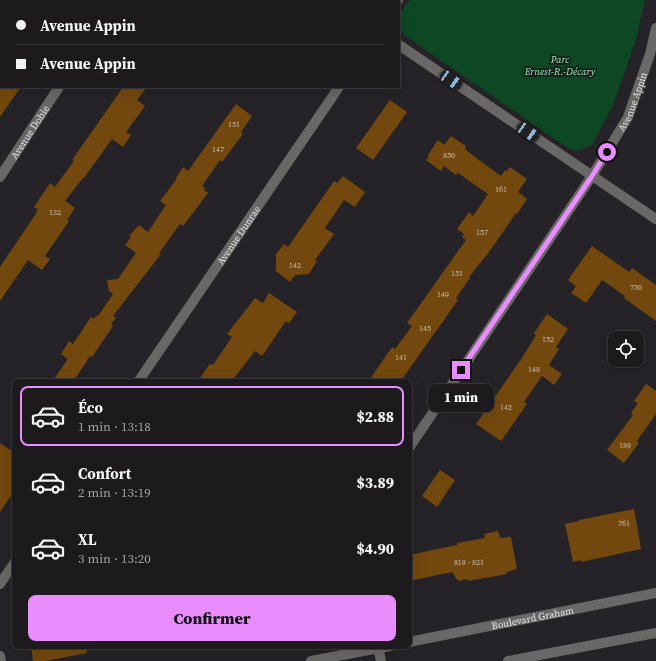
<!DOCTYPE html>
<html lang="fr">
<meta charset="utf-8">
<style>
body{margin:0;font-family:"Source Serif 4",serif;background:#252326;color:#f1f3f6;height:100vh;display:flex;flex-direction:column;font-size:15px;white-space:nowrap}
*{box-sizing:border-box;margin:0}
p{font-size:13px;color:#a0a1a4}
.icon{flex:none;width:22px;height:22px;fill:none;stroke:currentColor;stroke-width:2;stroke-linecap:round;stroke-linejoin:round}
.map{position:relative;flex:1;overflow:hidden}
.details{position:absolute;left:12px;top:379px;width:400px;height:270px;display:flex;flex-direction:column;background:#1c1a1d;border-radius:8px;box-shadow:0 4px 16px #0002,0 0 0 1px #3a383b}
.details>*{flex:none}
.guide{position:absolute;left:0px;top:0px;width:400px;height:88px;box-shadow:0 4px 16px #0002,0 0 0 1px #3a383b;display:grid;align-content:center;height:88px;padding:0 16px;background:#1c1a1d}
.buttons{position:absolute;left:608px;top:331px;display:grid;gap:8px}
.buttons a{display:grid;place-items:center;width:36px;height:36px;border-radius:8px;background:#1c1a1d;box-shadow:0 4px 16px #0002,0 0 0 1px #3a383b;font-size:20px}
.end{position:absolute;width:18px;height:18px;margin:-9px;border:5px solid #e98dfe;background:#111;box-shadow:0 0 0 2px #111}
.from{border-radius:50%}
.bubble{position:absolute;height:28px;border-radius:8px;background:#1c1a1d;box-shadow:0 4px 16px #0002,0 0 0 1px #3a383b;font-size:13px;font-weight:800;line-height:28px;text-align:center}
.car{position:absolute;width:12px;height:24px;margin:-12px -6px;border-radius:5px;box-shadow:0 0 3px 1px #0007;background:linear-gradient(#222 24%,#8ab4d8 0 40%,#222 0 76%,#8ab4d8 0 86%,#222 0)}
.guide b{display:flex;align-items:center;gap:14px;height:38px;font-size:15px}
.guide b+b{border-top:1px solid #3a383b}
.guide i{width:10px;height:10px;background:#f1f3f6}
ul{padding:7px 0 0;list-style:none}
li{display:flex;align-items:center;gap:12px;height:60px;margin:0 8px 6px;padding:0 8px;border:2px solid transparent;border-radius:8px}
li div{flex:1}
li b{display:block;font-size:15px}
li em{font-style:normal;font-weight:800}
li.active{border-color:#e98dfe}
li>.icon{width:36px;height:36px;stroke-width:1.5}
.button{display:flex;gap:8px;margin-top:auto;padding:8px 16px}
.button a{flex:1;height:46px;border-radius:8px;background:#e98dfe;color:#111;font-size:16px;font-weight:800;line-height:46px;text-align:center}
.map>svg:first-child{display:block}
.green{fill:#0d4724}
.building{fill:#73480e}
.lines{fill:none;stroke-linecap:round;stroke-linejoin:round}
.minor{stroke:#6a6867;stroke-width:10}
.route{stroke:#e98dfe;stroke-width:5}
.labels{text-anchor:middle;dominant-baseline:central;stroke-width:3.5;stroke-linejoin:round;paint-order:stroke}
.number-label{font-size:8px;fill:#c8bdb0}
.park-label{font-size:10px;font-style:italic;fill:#97edaf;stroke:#1c1a1e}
.street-label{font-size:10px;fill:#e5e4e6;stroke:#1c1a1e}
</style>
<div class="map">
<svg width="656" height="661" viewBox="0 0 656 661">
<rect width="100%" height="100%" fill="#252327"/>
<path class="green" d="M409,0H645L635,43L613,105L593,144L586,148L577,151L569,149L404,35C394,19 400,13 409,0Z"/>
<path class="building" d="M0,87H21L0,117Z
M123,87H147L137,100L145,106L126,132L131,135L123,147L112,139L84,178H83L65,201L75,208L67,220L69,221L45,256L50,259L42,270L28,260L0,301V267L37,212L36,211L38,209L34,207L50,183L55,187L74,161L72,160L112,103Z
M390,100L407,112L373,160L356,148Z
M236,104L252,116L241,132L243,134L222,162L220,160L202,186L205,188L204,190L208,193L183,226L180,224L159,253L161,254L113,316L116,318L111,324L113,326L92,357L90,356L73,382H52L68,359L61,354L69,341L73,344L91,317L94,319L97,315L98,316L113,294L109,291L107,280L118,279L136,253L125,245L131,237L129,236L139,225L148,232L166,205L160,201L176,180V178L183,167L188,171Z
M451,136L466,146L465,149L471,154L501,176L505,170L507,171L510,167L527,179L518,192L527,199L517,214L516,213L489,252L469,277L470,278L456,298L458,300L400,382H368L392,347L395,349L412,326L407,323L466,240L462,237L464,234L457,229L469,212L473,216L488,194L458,173L456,175L444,166L441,171L426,160L429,156L428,155L438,140L444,145Z
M343,176L365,192L355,207L344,200L325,228L334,234L315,260L317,261L309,274L295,275L290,282L276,271V254L284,244L288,247L334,181L337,183Z
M592,246L629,272L632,268L656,285V321L624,298L625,296L602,280L586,303L571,293L576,286L568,280Z
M269,293L297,312L289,323L286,321L262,356L255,351L231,382H197L210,364L213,365L232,337L227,334L255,298L263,303Z
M547,314L568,329L556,347L559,349L549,365L562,374L554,385L542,376L524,402L527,404L501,441L476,424L522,358L536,335L534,333Z
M646,384L656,391V414L637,441L639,443L624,463L607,450L633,415L631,413L638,403L634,401Z
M0,443L15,453V490L0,512Z
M440,470L455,480L437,507L422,496Z
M634,509L641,549L581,562V560L573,562L565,524L579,521V520Z
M498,531L500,538L511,537L517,569L506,572L507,574L468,581L467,579L458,581L452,572L409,581V555L457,545V543L485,538L484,534Z
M31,646H87V653L45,661H33Z"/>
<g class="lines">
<g class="minor">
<path d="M333,0L335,1"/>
<path d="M116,1L117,0"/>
<path d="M397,1L398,0"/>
<path d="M399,45L656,219"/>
<path id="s1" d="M0,177L59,87"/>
<path id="s2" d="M138,382L339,87"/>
<path id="s3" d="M409,448L592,176L628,117L650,54L656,28"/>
<path d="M0,584L15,562"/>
<path id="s4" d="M409,642L656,593"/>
<path d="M378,646L381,661"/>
<path d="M0,656L1,661"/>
<path d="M311,661L390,646"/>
<path d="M508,661L656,633"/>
</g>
</g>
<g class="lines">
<path class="route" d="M461,370L592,176L607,152"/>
</g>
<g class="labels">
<g class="number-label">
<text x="234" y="124">151</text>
<text x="218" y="149">147</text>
<text x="449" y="155">850</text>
<text x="501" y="189">161</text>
<text x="55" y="212">132</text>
<text x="482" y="232">157</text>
<text x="295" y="265">142</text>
<text x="457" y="273">151</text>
<text x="636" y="287">750</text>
<text x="443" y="294">149</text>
<text x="425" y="328">145</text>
<text x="548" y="339">152</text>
<text x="401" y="357">141</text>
<text x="534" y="369">148</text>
<text x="506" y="407">142</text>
<text x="625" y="445">189</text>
<text x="624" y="523">761</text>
<text x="469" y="562">819 - 821</text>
</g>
<g class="park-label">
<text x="560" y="59">Parc<tspan x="560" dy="12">Ernest-R.-Décary</tspan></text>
</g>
<g class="street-label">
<text stroke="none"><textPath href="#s3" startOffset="413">Avenue Appin</textPath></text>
<text stroke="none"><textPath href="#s1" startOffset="54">Avenue Dobie</textPath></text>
<text stroke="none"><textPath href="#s2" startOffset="178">Avenue Dunrae</textPath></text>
<text stroke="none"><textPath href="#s4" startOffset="126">Boulevard Graham</textPath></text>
</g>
</g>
</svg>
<div class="buttons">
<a><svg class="icon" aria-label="locate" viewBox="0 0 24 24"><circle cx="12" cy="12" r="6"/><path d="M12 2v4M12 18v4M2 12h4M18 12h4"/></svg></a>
</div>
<i class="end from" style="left:607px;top:152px"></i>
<i class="end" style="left:461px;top:370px"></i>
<div class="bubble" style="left:428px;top:384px;width:66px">1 min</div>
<i class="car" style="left:451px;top:80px;rotate:124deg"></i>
<i class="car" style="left:528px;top:132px;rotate:124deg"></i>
<div class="guide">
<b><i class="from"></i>Avenue Appin</b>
<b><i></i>Avenue Appin</b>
</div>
<section class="details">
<ul>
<li class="active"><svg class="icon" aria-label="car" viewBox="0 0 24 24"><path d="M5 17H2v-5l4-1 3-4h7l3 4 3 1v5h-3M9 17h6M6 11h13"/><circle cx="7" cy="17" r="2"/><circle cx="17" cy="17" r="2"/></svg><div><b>Éco</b><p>1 min · 13:18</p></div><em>$2.88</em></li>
<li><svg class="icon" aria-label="car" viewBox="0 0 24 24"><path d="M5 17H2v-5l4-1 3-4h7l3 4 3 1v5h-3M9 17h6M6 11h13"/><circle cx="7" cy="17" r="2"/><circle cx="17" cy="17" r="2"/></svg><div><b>Confort</b><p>2 min · 13:19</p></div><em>$3.89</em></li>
<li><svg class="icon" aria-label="car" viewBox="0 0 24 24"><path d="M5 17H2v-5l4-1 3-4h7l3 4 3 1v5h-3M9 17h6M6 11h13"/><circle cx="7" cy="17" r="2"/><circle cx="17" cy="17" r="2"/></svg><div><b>XL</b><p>3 min · 13:20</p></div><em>$4.90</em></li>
</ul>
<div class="button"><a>Confirmer</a></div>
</section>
</div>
